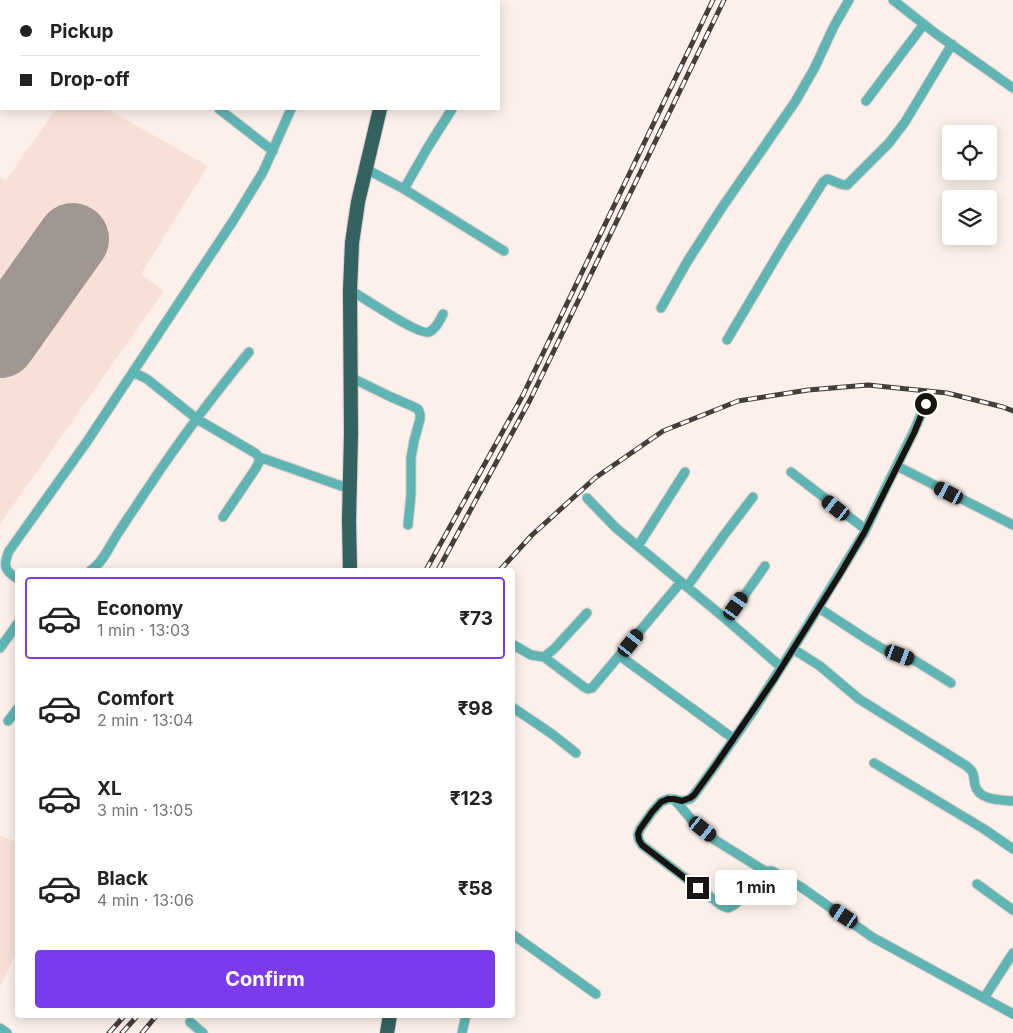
<!DOCTYPE html>
<meta charset="utf-8">
<style>
body{margin:0;font-family:Inter,sans-serif;background:#f2f2f2;color:#222;height:100vh;display:flex;flex-direction:column;font-size:19px;white-space:nowrap}
*{box-sizing:border-box;margin:0}
p{font-size:16px;color:#767676}
.icon{flex:none;width:28px;height:28px;fill:none;stroke:currentColor;stroke-width:2;stroke-linecap:round;stroke-linejoin:round}
.map{position:relative;flex:1;overflow:hidden}
.panel{position:absolute;left:15px;top:568px;width:500px;height:450px;display:flex;flex-direction:column;background:#fff;border-radius:5px;box-shadow:0 2px 12px #0003}
.panel>*{flex:none}
.top-card{position:absolute;left:0px;top:0px;width:500px;height:110px;box-shadow:0 2px 12px #0003;display:grid;align-content:center;height:110px;padding:0 20px;background:#fff}
.controls{position:absolute;left:942px;top:125px;display:grid;gap:10px}
.controls a{display:grid;place-items:center;width:55px;height:55px;border-radius:5px;background:#fff;box-shadow:0 2px 12px #0003;font-size:25px}
.end{position:absolute;width:22px;height:22px;margin:-11px;border:6px solid #181210;background:#fff;box-shadow:0 0 0 2px #fff}
.from{border-radius:50%}
.bubble{position:absolute;height:35px;border-radius:5px;background:#fff;box-shadow:0 2px 12px #0003;font-size:16px;font-weight:700;line-height:35px;text-align:center}
.car{position:absolute;width:15px;height:30px;margin:-15px -8px;border-radius:6px;box-shadow:0 0 4px 1px #0007;background:linear-gradient(#222 24%,#8ab4d8 0 40%,#222 0 76%,#8ab4d8 0 86%,#222 0)}
.top-card b{display:flex;align-items:center;gap:18px;height:48px;font-size:19px}
.top-card b+b{border-top:1px solid #e0e0e0}
.top-card i{width:12px;height:12px;background:#222}
ul{padding:9px 0 0;list-style:none}
li{display:flex;align-items:center;gap:15px;height:82px;margin:0 10px 8px;padding:0 10px;border:2px solid transparent;border-radius:5px}
li div{flex:1}
li b{display:block;font-size:19px}
li em{font-style:normal;font-weight:700}
li.current{border-color:#7c3aed}
li>.icon{width:45px;height:45px;stroke-width:1.5}
.button{display:flex;gap:10px;margin-top:auto;padding:10px 20px}
.button a{flex:1;height:58px;border-radius:5px;background:#7c3aed;color:#fff;font-size:20px;font-weight:700;line-height:58px;text-align:center}
.map>svg:first-child{display:block}
.built{fill:#f9e0d6}
.lines{fill:none;stroke-linecap:round;stroke-linejoin:round}
.runway{stroke:#a09692;stroke-width:72}
.minor-casing{stroke:#d8ccc7;stroke-width:11}
.trunk-casing{stroke:#d8ccc7;stroke-width:16}
.minor{stroke:#5eb5b3;stroke-width:9}
.trunk{stroke:#336260;stroke-width:14}
.rail-casing{stroke:#443d3a;stroke-width:5}
.rail{stroke:#fff;stroke-width:3;stroke-dasharray:9;stroke-linecap:butt}
.route{stroke:#181210;stroke-width:6}
</style>
<div class="map">
<svg width="1013" height="1033" viewBox="0 0 1013 1033">
<rect width="100%" height="100%" fill="#fdf0ea"/>
<path class="built" d="M56,109H107L208,166L141,274L164,291L0,524V177L6,180Z
M0,835L18,843L17,951L0,987Z"/>
<g class="lines">
<path class="runway" d="M0,342L73,239"/>
<defs>
<path id="minor" d="M893,0L935,33L1013,88
M866,101L924,24
M219,109L273,151
M366,169L404,189L504,251
M404,189L428,147L452,109
M350,290C363,297 419,336 429,332C436,329 440,320 443,314
M661,308L687,262L721,209L795,102L814,69L834,26L849,0
M727,340L784,244L823,182L827,179C834,180 840,186 847,185L889,143L905,122L952,44
M133,372L147,379L197,419L255,453L259,457V462L256,468L223,517
M350,377L391,397L412,406L418,409L420,414V419L414,441L411,458V494L408,525
M926,403L913,433L887,485L864,533L806,628L752,713L715,766L694,795L690,799L682,801L674,799H668L661,802L652,812L640,829L638,835L639,840L642,845L721,905L728,908L734,905L740,900L759,875L765,871H772L801,887L872,937L1013,1014
M259,457L350,489
M897,466L1013,525
M791,472L865,529
M587,498L616,528L727,620L781,667
M638,546L685,472
M91,570C102,564 111,544 118,533C128,518 138,503 148,488C179,441 213,396 249,352
M18,579C4,571 3,565 9,551L86,443L233,221L263,172L291,109
M687,587L724,535L753,497
M819,608L868,640L883,649L914,660L951,683
M727,620L765,566
M512,644L531,655L544,657L554,649L587,613
M0,648L18,623
M793,649L820,666L859,699L965,765C975,772 973,774 975,785C979,801 1001,800 1013,801
M620,656L734,739
M544,657L584,687L588,689L592,688L681,582
M512,707L552,734L576,753
M8,721L18,708
M874,763L984,829L1013,849
M674,799L691,819L715,840L765,871
M977,884L1013,910
M512,934L596,994
M984,998L1013,953
M190,1022L203,1033
M0,1028L7,1033
M462,1033L466,1015"/>
<path id="trunk" d="M397,1V0
M350,570L349,521L351,433L350,290L352,243L358,202L380,109
M387,1033L390,1015"/>
</defs>
<use href="#minor" class="minor-casing"/>
<use href="#trunk" class="trunk-casing"/>
<use href="#minor" class="minor"/>
<use href="#trunk" class="trunk"/>
<defs>
<path id="rail" d="M426,570L523,395L713,0
M438,570L530,400L724,0
M500,570L532,535L595,478L663,431L738,401L808,390L868,385L947,393L1003,407L1013,411
M109,1033L125,1015
M122,1033L138,1015
M142,1033L157,1015"/>
</defs>
<use href="#rail" class="rail-casing"/>
<use href="#rail" class="rail"/>
</g>
<g class="lines">
<path class="route" d="M698,888L642,845L639,840L638,834L640,829L652,812L661,802L668,799H674L682,801L690,798L694,795L715,766L775,678L840,574L864,533L914,433L926,404"/>
</g>
</svg>
<div class="controls">
<a><svg class="icon" aria-label="locate" viewBox="0 0 24 24"><circle cx="12" cy="12" r="6"/><path d="M12 2v4M12 18v4M2 12h4M18 12h4"/></svg></a>
<a><svg class="icon" aria-label="layers" viewBox="0 0 24 24"><path d="M12 4l9 5-9 5-9-5zM3 14l9 5 9-5"/></svg></a>
</div>
<i class="end from" style="left:926px;top:404px"></i>
<i class="end" style="left:698px;top:888px"></i>
<div class="bubble" style="left:715px;top:870px;width:82px">1 min</div>
<i class="car" style="left:949px;top:493px;rotate:297deg"></i>
<i class="car" style="left:836px;top:508px;rotate:308deg"></i>
<i class="car" style="left:736px;top:606px;rotate:35deg"></i>
<i class="car" style="left:631px;top:643px;rotate:39deg"></i>
<i class="car" style="left:900px;top:655px;rotate:111deg"></i>
<i class="car" style="left:703px;top:829px;rotate:129deg"></i>
<i class="car" style="left:844px;top:916px;rotate:304deg"></i>
<div class="top-card">
<b><i class="from"></i>Pickup</b>
<b><i></i>Drop-off</b>
</div>
<section class="panel">
<ul>
<li class="current"><svg class="icon" aria-label="car" viewBox="0 0 24 24"><path d="M5 17H2v-5l4-1 3-4h7l3 4 3 1v5h-3M9 17h6M6 11h13"/><circle cx="7" cy="17" r="2"/><circle cx="17" cy="17" r="2"/></svg><div><b>Economy</b><p>1 min · 13:03</p></div><em>₹73</em></li>
<li><svg class="icon" aria-label="car" viewBox="0 0 24 24"><path d="M5 17H2v-5l4-1 3-4h7l3 4 3 1v5h-3M9 17h6M6 11h13"/><circle cx="7" cy="17" r="2"/><circle cx="17" cy="17" r="2"/></svg><div><b>Comfort</b><p>2 min · 13:04</p></div><em>₹98</em></li>
<li><svg class="icon" aria-label="car" viewBox="0 0 24 24"><path d="M5 17H2v-5l4-1 3-4h7l3 4 3 1v5h-3M9 17h6M6 11h13"/><circle cx="7" cy="17" r="2"/><circle cx="17" cy="17" r="2"/></svg><div><b>XL</b><p>3 min · 13:05</p></div><em>₹123</em></li>
<li><svg class="icon" aria-label="car" viewBox="0 0 24 24"><path d="M5 17H2v-5l4-1 3-4h7l3 4 3 1v5h-3M9 17h6M6 11h13"/><circle cx="7" cy="17" r="2"/><circle cx="17" cy="17" r="2"/></svg><div><b>Black</b><p>4 min · 13:06</p></div><em>₹58</em></li>
</ul>
<div class="button"><a>Confirm</a></div>
</section>
</div>
